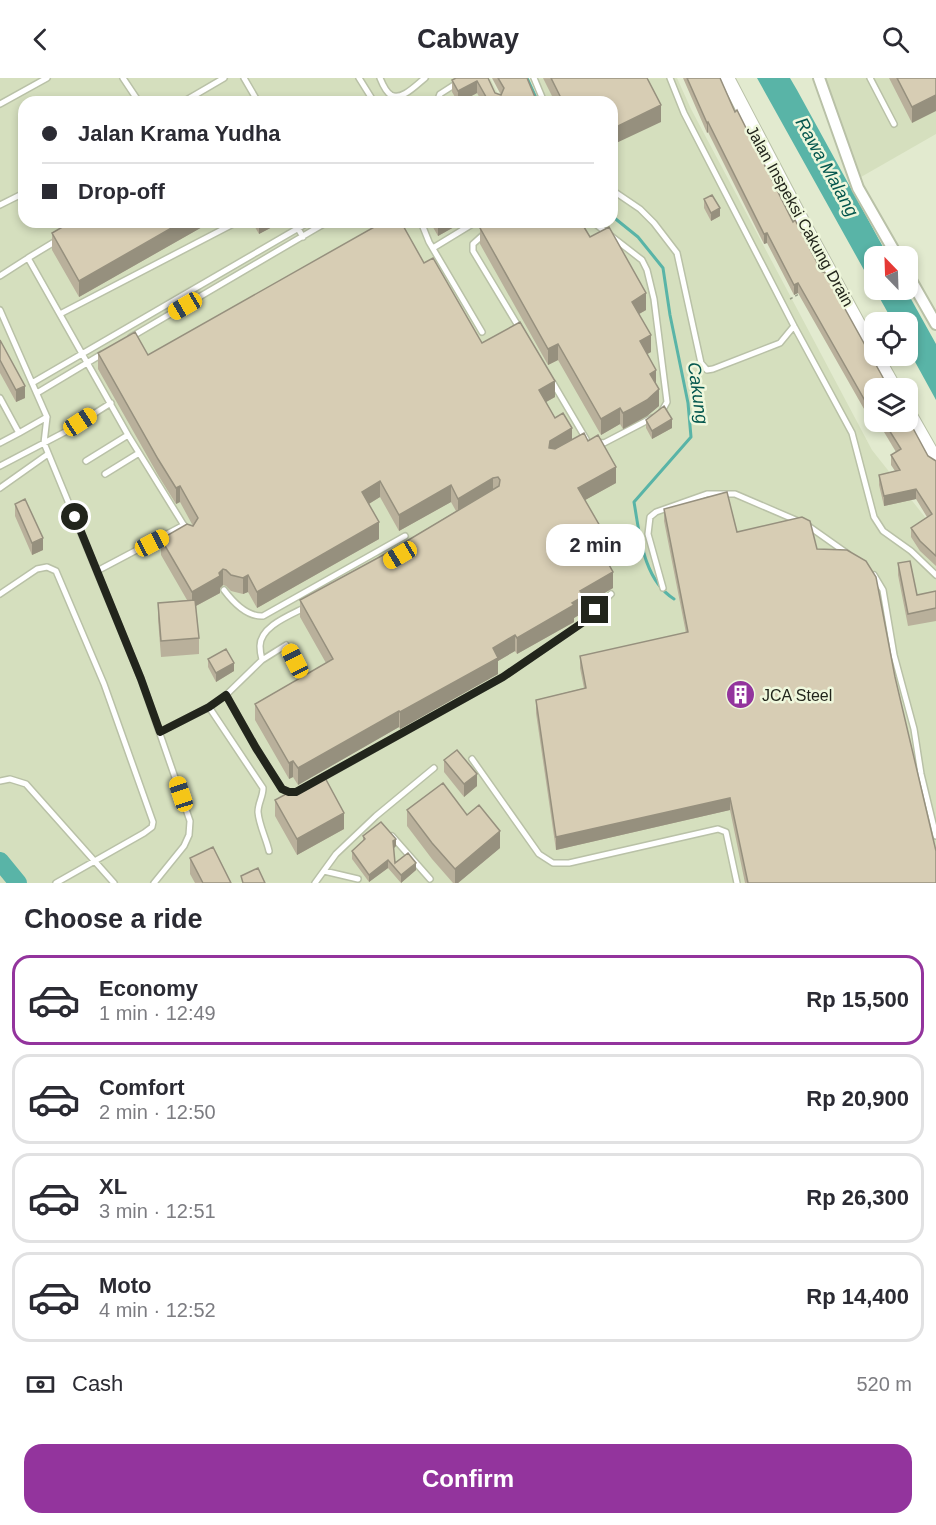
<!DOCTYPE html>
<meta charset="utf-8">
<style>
body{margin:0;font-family:Arial,sans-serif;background:#f2f2f3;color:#2b2b33;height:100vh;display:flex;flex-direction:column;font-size:22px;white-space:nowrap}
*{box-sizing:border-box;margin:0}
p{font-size:20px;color:#7c7c81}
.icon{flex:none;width:33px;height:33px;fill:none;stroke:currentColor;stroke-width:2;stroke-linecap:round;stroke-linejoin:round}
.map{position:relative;height:805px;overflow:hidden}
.sheet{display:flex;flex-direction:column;background:#fff;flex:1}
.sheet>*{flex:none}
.hud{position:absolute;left:18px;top:18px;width:600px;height:132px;border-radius:18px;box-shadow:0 3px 9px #0003;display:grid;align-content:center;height:132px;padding:0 24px;background:#fff}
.needle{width:39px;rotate:337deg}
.fabs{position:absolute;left:864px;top:168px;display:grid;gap:12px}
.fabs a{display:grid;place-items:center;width:54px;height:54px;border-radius:12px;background:#fff;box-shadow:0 3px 9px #0003;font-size:30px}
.end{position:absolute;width:27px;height:27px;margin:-14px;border:8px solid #22251c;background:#fff;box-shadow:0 0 0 3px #fff}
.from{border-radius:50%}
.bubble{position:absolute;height:42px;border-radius:18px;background:#fff;box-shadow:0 3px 9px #0003;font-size:20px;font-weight:600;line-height:42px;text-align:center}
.car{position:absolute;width:18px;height:36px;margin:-18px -9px;border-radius:8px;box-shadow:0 0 4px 2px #0007;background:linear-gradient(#f5c518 24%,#345 0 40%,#f5c518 0 76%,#345 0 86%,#f5c518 0)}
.hud b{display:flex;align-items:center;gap:21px;height:57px;font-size:22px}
.hud b+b{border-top:2px solid #e1e1e2}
.hud i{width:15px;height:15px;background:#2b2b33}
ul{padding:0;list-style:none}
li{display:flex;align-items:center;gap:18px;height:90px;margin:0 12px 9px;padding:0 12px;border:3px solid #e1e1e2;border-radius:18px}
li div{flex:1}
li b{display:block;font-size:22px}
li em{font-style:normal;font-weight:600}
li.on{border-color:#93349d}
li>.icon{width:54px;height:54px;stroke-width:1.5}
h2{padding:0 24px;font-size:27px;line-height:72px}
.pay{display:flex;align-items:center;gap:15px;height:66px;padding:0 24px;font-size:22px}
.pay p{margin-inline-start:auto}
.action{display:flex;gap:12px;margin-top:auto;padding:12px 24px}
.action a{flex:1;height:69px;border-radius:18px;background:#93349d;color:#fff;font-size:24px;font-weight:600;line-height:69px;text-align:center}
header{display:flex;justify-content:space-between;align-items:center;height:78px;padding:0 24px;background:#fff;font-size:27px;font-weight:600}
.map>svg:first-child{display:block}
.built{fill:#d5dfbe}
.water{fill:#59b4a7}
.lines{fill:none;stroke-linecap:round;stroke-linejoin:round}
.stream{stroke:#59b4a7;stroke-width:3}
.river{stroke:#59b4a7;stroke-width:18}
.service-casing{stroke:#b9c1a7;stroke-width:8}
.minor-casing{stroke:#b9c1a7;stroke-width:14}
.tertiary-casing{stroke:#b9c1a7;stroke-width:16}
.path{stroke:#979d89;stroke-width:1.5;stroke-dasharray:3 3;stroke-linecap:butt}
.service{stroke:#fff;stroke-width:5}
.minor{stroke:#fff;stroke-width:10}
.tertiary{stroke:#fff;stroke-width:14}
.wall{fill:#b9b09b}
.shaded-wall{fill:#96907e}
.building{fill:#d7cdb4;stroke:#96907e;stroke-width:1.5}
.route{stroke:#22251c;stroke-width:8}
.labels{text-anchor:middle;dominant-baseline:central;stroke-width:5;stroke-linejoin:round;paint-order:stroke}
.street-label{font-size:16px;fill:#22251c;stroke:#eff7dc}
.poi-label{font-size:16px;fill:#22251c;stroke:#eff7dc;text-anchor:start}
.water-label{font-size:18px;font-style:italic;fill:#04574e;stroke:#eff7dc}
</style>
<header><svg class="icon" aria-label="back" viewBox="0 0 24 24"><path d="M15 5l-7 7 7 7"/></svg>Cabway<svg class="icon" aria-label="search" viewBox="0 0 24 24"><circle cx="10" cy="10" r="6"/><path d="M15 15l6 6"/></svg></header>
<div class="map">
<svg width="936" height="805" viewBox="0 0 936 805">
<rect width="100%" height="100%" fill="#e2eacf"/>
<path class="built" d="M0,0H490L502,24H24V144H612V24H544L535,0H677L691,31L872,372L936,453V805H0Z
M821,0H936V56L861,99L859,94L854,96Z"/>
<path class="water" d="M757,0H790L797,12L888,178H874V212H906L936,266V322L908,271V244H893Z"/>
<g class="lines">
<path class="stream" d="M527,0L538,24
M612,138L638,159L663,190L670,237L688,325L691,359L634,424C640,458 643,501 674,521"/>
<path class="river" d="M0,783L18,805"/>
<defs>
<path id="service" d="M123,0L139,24
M244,0L258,24
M359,0L374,24
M380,0C382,5 386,14 391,17C402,23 417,6 425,0
M534,0L544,24
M670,0L684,35L794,248L852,355L874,439L883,453L911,473L936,497
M870,0L894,46
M183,24L224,0
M437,24L440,16L465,0
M0,26L47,0
M612,112L640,131L654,145L677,175L701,285L707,292L713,291L780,265L794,248
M0,127L24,115
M294,144L303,159
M421,144L429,164L482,254
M593,144L642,182L647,192L654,221L667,324L662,333
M483,157L473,166V173L520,251
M56,163L28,180L128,357L188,454
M433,170L474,145
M0,198L28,180
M0,232L47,339L44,365L141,601L190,743L189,757L184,768L154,805
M60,236L237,144
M131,259L327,144
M32,305L309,144
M553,305L586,361
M37,315L102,276
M0,320L19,355L0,365
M19,355L47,339
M596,364L604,365L652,340
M86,383L128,357
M0,388L65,354L111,325
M105,396L139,375
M0,410L48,376
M807,447L848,476
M97,493L184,447
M874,497L883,512L894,577L914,651L921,696L936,758
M663,510L648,456L650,439L656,434L707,416H735L798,443
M224,512C233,524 247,539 263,538L405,458
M0,516L37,491L47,489L56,493L104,606L153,744L152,749L144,755L56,805
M262,582L286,567L295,583
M226,617L256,670L282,711L289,714H296
M209,629L263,710C263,719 258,725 258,734C259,747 266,760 269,773
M160,654L209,629L226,617L262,582C261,578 260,573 260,568C260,548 291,537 306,529
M472,681L539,776L553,785H569L718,751L726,754L737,805
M320,701L503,599L582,545L611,516
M0,703L10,701L26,706L114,805
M392,758L430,801
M324,793L358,801
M315,805L336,776L376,738L434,690"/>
<path id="minor" d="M819,0L858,110L897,178
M908,197L936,246"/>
<path id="tertiary" d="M727,0L804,147L874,275
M876,278L894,310
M908,334L936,383"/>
</defs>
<use href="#service" class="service-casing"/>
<use href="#minor" class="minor-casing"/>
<use href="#tertiary" class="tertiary-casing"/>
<path class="path" d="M790,221L799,216"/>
<use href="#service" class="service"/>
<use href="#minor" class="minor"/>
<use href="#tertiary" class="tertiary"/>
</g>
<path class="wall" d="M488,0L495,15L501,17L492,0H527L537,24H482L477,15L460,24H458L452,14V2Z
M543,0H647L661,44L612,24H555Z
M683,0H720L735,34L874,310L872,345L798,215L794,217L767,165L764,166L708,54L707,55Z
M889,0H936L912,45Z
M704,121L720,138L711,143L704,130Z
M71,144H211L79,219L52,172V155Z
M252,144H276V147L259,156Z
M430,144H463L438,158Z
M480,150L590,159L646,232L639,236L651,274L647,276L656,307L659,328L647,338L631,347L623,351L620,346L601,357L558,282L548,287L480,166Z
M424,185L482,265L555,319L546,324L555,340L572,362L588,363L616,405L585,422L608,478L605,480L613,510L584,527V534L574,540V544L517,576L515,573L498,583V596L400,651L399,649L298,707L293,699L289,701L255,642V626L326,585L300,539V522L385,476L456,433L451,424L399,453L380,419L369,426L379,461L257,530L248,514L243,516L231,513L226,508L223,507L220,510V515L196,528L199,560V576L161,579L158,541V525L187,522L161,477V461L193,448L180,424L176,426L158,397L98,291V275L148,277Z
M0,262L25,320L16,324L0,295Z
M646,342L672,350L652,361L646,350Z
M878,344H908L928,378L936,383V488L920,473L911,459V450L927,439L916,421L884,428L879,407V397L895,393L891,387V377L896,374Z
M15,426L43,472L32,477L15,438Z
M664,431L737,454L817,471L895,599L936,805H745L730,732L556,772L536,635V622L584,610L580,590V578L686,555L664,443Z
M898,485L917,517L936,513V543L908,548L898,497Z
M208,581L234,593L216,604L208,589Z
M444,682L477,708L464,719L444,694Z
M275,722L344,751L297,777L275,738Z
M407,732L467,737L500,770L458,805H453L432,781L407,748Z
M363,758L396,768L393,770L395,785L416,792L401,805L388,790L369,804L352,781V773L363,763Z
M190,780L231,805H195L190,796Z"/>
<path class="shaded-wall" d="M477,3V15L460,24H458V13Z
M936,17V33L912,45V29Z
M661,27V44L612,67V51Z
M708,44V54L707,55V45Z
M720,130V138L711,143V135Z
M182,144H211L79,219V203Z
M266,144H276V147L259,156V148Z
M442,144H463L438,158V146Z
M767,155V165L764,166V156Z
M798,205V215L794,217V207Z
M646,215V232L632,240V224Z
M651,257V274L640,280V263Z
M558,266V282L548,287V271Z
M656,292V308L650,296Z
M555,303V319L539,328V312Z
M25,308V320L16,324V312Z
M659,311V328L647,338L623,351V335Z
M620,330V346L601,357V341Z
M874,333V343L872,345V335Z
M672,341V350L652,361V353Z
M572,350V366L550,379L549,370L550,363Z
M616,389V405L578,426V410Z
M493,400V416L458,437V421Z
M380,403V419L362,430V414Z
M451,407V424L399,453V437Z
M180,408V424L176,426V410Z
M916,411V421L884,428V418Z
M379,444V461L257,530V514Z
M43,460V472L32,477V465Z
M608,462V478L598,484V467Z
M223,491V507L220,510V515L192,530V514Z
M613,494V510L584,527V534L574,540V544L517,576V560L572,525L580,513Z
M248,497V514L243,516V500Z
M515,557V573L498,583V596L400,651V634L493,570Z
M234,585V593L216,604V595Z
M399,633V649L298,707V690Z
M293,683V699L289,701V685Z
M477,696V708L464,719V706Z
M730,720V732L556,772V759Z
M344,735V751L297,777V761Z
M500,753V770L458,805H455V791Z
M396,761V768L393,771V763Z
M388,782V790L369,804V797Z
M416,785V792L401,805V797Z"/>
<path class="building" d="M456,0H488L495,15L501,17L504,10L498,0H527L537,24H489L477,3L458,13L452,2Z
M551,0H647L661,27L612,51V24H563Z
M687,0H720L735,34L737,32L793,144L795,142L822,194L824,193L886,305L893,310H874V333L872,335L798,205L794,207L767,155L764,156L708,44L707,45Z
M897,0H936V17L912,29Z
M712,117L720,130L711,135L704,121Z
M71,144H182L79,203L52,155Z
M257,144H266L259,148Z
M383,144H401L424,185L433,180L482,265L520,244L555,303L539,312L555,340L563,335L572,350L550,363L549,370L555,371L584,355L588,363L598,357L616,389L578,410L608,462L598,467L613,494L580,513L584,518L572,525L574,527L517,560L515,557L493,570L498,580L400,634L399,633L298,690L293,683L289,685L255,626L333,581L300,522L385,476L499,408L500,402L498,399L493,400L458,421L451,407L399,437L380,403L362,414L379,444L257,514L248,497L243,500L231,497L226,492L223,491L219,495L220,498L192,514L161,461L187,446L193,448L198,440L180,408L176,410L158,381L98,275L135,254L148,277Z
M490,144H581L590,159L609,149L646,215L632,224L651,257L640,263L656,292L650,296L659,311L647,322L631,331L623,335L620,330L601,341L558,266L548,271L480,150Z
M0,262L25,308L16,312L0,282Z
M664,328L672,341L652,353L646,342Z
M908,341L928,378L936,383V478L920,463L911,450L932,436L916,411L884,418L879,397L900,392L891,377L901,371L884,344H908Z
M727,414L737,454L802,439L810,443L817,471L847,472L866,483L876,499L895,599L936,773V805H748L730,720L556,759L536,622L586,610L580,578L688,554L664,431Z
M25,421L43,460L32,465L15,426Z
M910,483L917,517L936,513V530L908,536L898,485Z
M195,522L199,560L161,563L158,525Z
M226,571L234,585L216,595L208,581Z
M457,672L477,696L464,706L444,682Z
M323,696L344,735L297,761L275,722Z
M443,705L467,737L479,727L500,753L455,791L432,765L407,732Z
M381,744L396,761L393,763L395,785L408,775L416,785L401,797L388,782L369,797L352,773L365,761L363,758Z
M213,769L231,805H203L190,780Z
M258,790L265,805H243L241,798Z"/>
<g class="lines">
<path class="route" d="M75,439L141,601L160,654L209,629L226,617L256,670L282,711L289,714H296L503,599L582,545L595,532"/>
</g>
<defs>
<symbol id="building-disc" viewBox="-11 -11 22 22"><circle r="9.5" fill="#93349d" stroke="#eff7dc"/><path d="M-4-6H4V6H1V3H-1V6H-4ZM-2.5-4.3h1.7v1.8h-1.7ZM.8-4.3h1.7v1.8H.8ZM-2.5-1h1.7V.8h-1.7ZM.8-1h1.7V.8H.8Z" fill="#fff"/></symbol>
</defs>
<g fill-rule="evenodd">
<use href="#building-disc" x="724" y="600" width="33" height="33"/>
</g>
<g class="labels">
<g class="street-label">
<text transform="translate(800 138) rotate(61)">Jalan Inspeksi Cakung Drain</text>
</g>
<g class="poi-label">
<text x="762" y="617">JCA Steel</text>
</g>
<g class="water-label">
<text transform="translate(827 89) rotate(61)">Rawa Malang</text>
<text transform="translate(698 315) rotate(82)">Cakung</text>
</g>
</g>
</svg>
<div class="fabs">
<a><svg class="needle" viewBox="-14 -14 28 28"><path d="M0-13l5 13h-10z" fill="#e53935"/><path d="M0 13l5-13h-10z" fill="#7c7c81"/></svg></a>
<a><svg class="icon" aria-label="locate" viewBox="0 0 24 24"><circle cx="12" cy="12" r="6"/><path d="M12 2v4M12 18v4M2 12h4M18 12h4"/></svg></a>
<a><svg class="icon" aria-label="layers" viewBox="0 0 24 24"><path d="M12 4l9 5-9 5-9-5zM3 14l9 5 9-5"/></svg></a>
</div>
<i class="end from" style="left:75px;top:439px"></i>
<i class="end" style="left:595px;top:532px"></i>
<div class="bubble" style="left:546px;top:446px;width:99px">2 min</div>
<i class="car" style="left:185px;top:228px;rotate:240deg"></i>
<i class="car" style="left:80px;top:344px;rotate:57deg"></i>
<i class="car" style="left:152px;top:465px;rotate:62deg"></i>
<i class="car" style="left:400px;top:477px;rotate:239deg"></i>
<i class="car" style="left:295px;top:583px;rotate:333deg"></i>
<i class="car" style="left:181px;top:716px;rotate:342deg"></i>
<div class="hud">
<b><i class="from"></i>Jalan Krama Yudha</b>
<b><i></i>Drop-off</b>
</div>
</div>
<section class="sheet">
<h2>Choose a ride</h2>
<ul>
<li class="on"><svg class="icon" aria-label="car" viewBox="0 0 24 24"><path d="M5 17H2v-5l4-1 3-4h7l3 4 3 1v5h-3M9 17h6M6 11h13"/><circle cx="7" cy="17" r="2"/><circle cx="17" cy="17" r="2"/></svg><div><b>Economy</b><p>1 min · 12:49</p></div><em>Rp 15,500</em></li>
<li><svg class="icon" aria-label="car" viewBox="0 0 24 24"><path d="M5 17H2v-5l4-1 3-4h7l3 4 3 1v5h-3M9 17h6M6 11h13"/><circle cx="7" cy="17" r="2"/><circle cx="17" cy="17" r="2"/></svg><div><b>Comfort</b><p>2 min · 12:50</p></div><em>Rp 20,900</em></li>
<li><svg class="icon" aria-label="car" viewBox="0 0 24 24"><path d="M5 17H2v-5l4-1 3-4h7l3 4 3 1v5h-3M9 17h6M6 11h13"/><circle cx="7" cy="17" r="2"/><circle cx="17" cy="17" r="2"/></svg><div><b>XL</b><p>3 min · 12:51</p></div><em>Rp 26,300</em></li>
<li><svg class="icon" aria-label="car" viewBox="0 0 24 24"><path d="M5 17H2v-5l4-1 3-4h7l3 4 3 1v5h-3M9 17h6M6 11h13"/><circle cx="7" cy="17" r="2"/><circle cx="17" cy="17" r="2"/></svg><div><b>Moto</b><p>4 min · 12:52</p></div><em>Rp 14,400</em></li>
</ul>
<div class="pay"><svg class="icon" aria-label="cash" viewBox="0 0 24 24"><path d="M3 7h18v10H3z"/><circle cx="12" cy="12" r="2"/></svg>Cash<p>520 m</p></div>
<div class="action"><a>Confirm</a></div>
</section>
